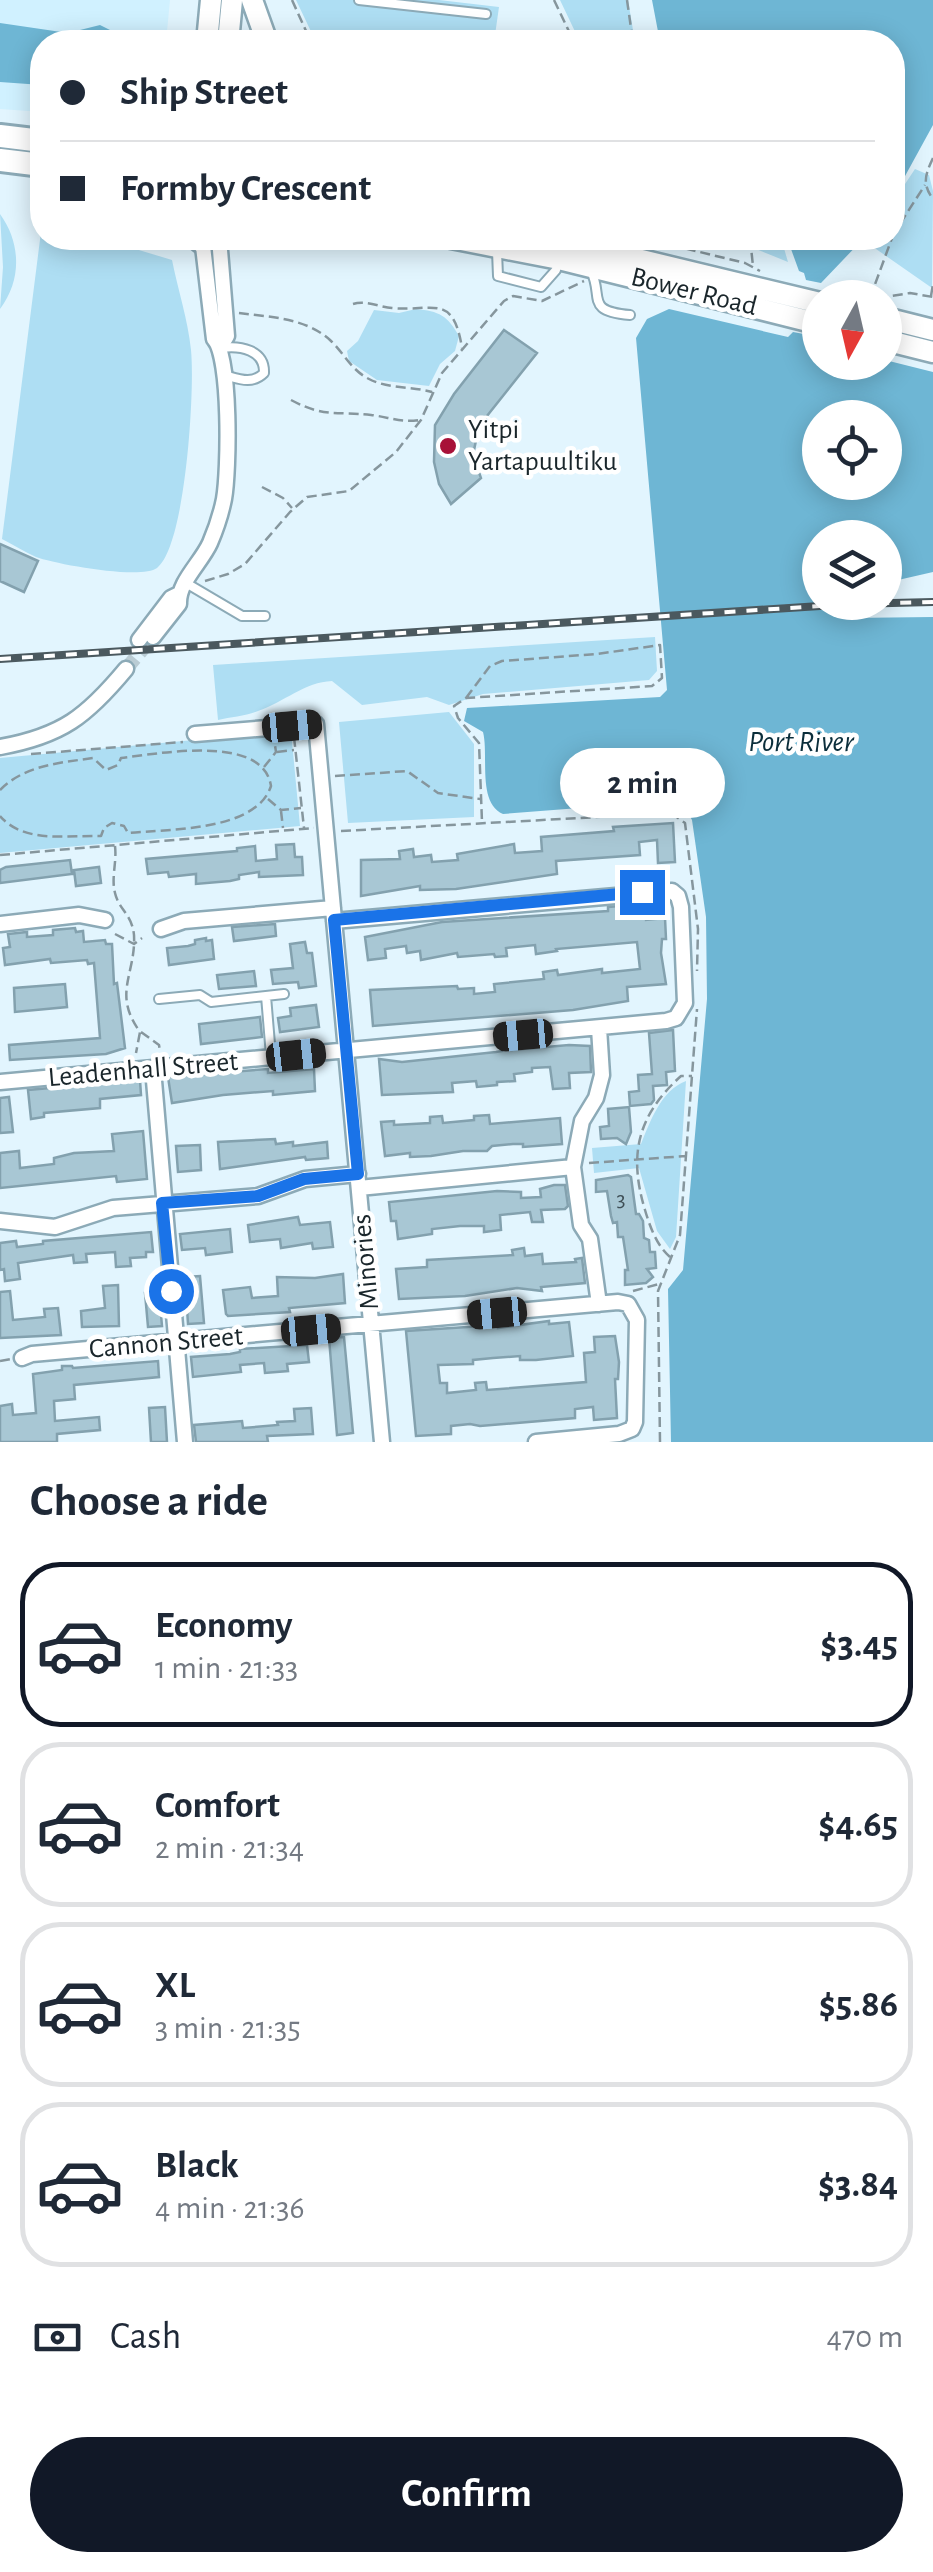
<!DOCTYPE html>
<meta charset="utf-8">
<style>
body{margin:0;font-family:"Alegreya Sans",sans-serif;background:#f6f6f7;color:#1f2937;height:100vh;display:flex;flex-direction:column;font-size:38px;white-space:nowrap}
*{box-sizing:border-box;margin:0}
p{font-size:32px;color:#747a83}
.icon{flex:none;width:55px;height:55px;fill:none;stroke:currentColor;stroke-width:2;stroke-linecap:round;stroke-linejoin:round}
.map{position:relative;height:1442px;overflow:hidden}
.sheet{display:flex;flex-direction:column;background:#fff;flex:1}
.sheet>*{flex:none}
.guide{position:absolute;left:30px;top:30px;width:875px;height:220px;border-radius:40px;box-shadow:0 5px 25px #0003;display:grid;align-content:center;height:220px;padding:0 30px;background:#fff}
.needle{width:65px;rotate:188deg}
.buttons{position:absolute;left:802px;top:280px;display:grid;gap:20px}
.buttons a{display:grid;place-items:center;width:100px;height:100px;border-radius:50%;background:#fff;box-shadow:0 5px 25px #0003;font-size:50px}
.end{position:absolute;width:45px;height:45px;margin:-22px;border:12px solid #1a73e8;background:#fff;box-shadow:0 0 0 5px #fff}
.from{border-radius:50%}
.bubble{position:absolute;height:70px;border-radius:35px;background:#fff;box-shadow:0 5px 25px #0003;font-size:32px;font-weight:700;line-height:70px;text-align:center}
.car{position:absolute;width:30px;height:60px;margin:-30px -15px;border-radius:12px;box-shadow:0 0 8px 2px #0007;background:linear-gradient(#222 24%,#8ab4d8 0 40%,#222 0 76%,#8ab4d8 0 86%,#222 0)}
.guide b{display:flex;align-items:center;gap:35px;height:95px;font-size:38px}
.guide b+b{border-top:2px solid #e0e1e3}
.guide i{width:25px;height:25px;background:#1f2937}
ul{padding:0;list-style:none}
li{display:flex;align-items:center;gap:30px;height:165px;margin:0 20px 15px;padding:0 10px;border:5px solid #e0e1e3;border-radius:40px}
li div{flex:1}
li b{display:block;font-size:38px}
li em{font-style:normal;font-weight:700}
li.current{border-color:#111827}
li>.icon{width:90px;height:90px;stroke-width:1.5}
h2{padding:0 30px;font-size:45px;line-height:120px}
.pay{display:flex;align-items:center;gap:25px;height:110px;padding:0 30px;font-size:38px}
.pay p{margin-inline-start:auto}
.primary-button{display:flex;gap:20px;margin-top:auto;padding:20px 30px}
.primary-button a{flex:1;height:115px;border-radius:60px;background:#111827;color:#fff;font-size:40px;font-weight:700;line-height:115px;text-align:center}
.map>svg:first-child{display:block}
.built{fill:#d0f1ff}
.green{fill:#aedef3}
.water{fill:#6eb6d4;fill-rule:evenodd}
.building{fill:#a8c7d4;stroke:#83a1ae;stroke-width:2.5}
.lines{fill:none;stroke-linecap:round;stroke-linejoin:round}
.minor-tunnel{stroke:#baccd4;stroke-width:14;stroke-dasharray:14 7;stroke-linecap:butt}
.service-casing{stroke:#8caab7;stroke-width:12}
.minor-casing{stroke:#8caab7;stroke-width:19}
.secondary-casing{stroke:#8caab7;stroke-width:25}
.trunk-casing{stroke:#8caab7;stroke-width:28}
.path{stroke:#86969d;stroke-width:2.5;stroke-dasharray:10 5;stroke-linecap:butt}
.service{stroke:#fff;stroke-width:8}
.minor{stroke:#fff;stroke-width:14}
.secondary{stroke:#fff;stroke-width:20}
.trunk{stroke:#fff;stroke-width:22}
.rail-casing{stroke:#4b595f;stroke-width:8}
.rail{stroke:#fff;stroke-width:4;stroke-dasharray:11;stroke-linecap:butt}
.route{stroke:#1a73e8;stroke-width:12}
.poi-dot{fill:#a81138;stroke:#fff;stroke-width:4}
.labels{text-anchor:middle;dominant-baseline:central;stroke-width:9;stroke-linejoin:round;paint-order:stroke}
.number-label{font-size:22px;fill:#3e4e55}
.street-label{font-size:28px;fill:#1a262b;stroke:#fff}
.poi-label{font-size:28px;fill:#1a262b;stroke:#fff;text-anchor:start}
.water-label{font-size:30px;font-style:italic;fill:#0b2e3b;stroke:#fff}
</style>
<div class="map">
<svg width="933" height="1442" viewBox="0 0 933 1442">
<rect width="100%" height="100%" fill="#e2f5fe"/>
<path class="built" d="M0,0H170L166,42H42V112L0,109Z"/>
<path class="green" d="M296,0H439L499,7L494,42H316Z
M560,0H628L635,42H625C612,24 595,30 580,42Z
M915,169L929,175L933,191L932,288L866,242L869,238H892L893,202Z
M0,214C21,243 22,280 0,309L3,267Z
M42,224V238H99L172,260C178,290 188,320 191,350C195,388 186,545 157,568C141,580 55,564 36,557C25,552 14,545 2,539Z
M729,238H781L788,262Z
M416,309C439,311 448,316 459,336L455,351L440,364L429,386L377,380L349,361L347,351L358,341L374,310L399,313Z
M655,637L657,671L649,680L483,694L449,705L427,697L362,705L332,681C305,682 284,702 258,711C246,716 231,717 218,720L213,665Z
M449,712L474,744V817L348,823L339,722Z
M291,731L300,826L0,853V758Z
M686,1081L676,1237L670,1249L657,1231L639,1168L594,1173L592,1148L641,1144C650,1122 661,1090 686,1081Z"/>
<path class="water" d="M652,0H933V125L893,198L892,42H660Z
M0,23L68,33L100,25L122,36L124,42H42V85L0,82Z
M787,238H864L821,283L806,280L804,273L799,271Z
M669,309L788,337L793,332L809,335L811,342L820,344V362L885,360L933,372V572L885,583V538H820V602L847,603L849,618L933,617V1442H671L668,1289L683,1270L707,999L706,917L692,820L684,806L670,801L503,814C477,803 489,756 483,732L464,721L467,708L660,697L667,690L636,338L647,319ZM820,418H885V482H820Z"/>
<path class="building" d="M504,330L537,353L479,426L473,455L481,478L451,504L439,484L434,462L435,425L454,394Z
M0,544L38,561L24,592L0,581Z
M673,823L675,862L658,863L657,840L639,842L640,855L556,861L557,874L456,889L420,890V886L361,896V860L400,859L399,851L413,849L414,857L431,855L432,862L458,860L457,854L514,844L515,853L542,851L541,837L614,831L613,827Z
M294,844L295,857H302L303,875L259,877V872L239,875V879L230,881L196,884V874L169,877L168,872L148,874L146,859L237,851V848L255,846L256,861L277,859L276,845Z
M70,860L72,874L0,883V870L6,867Z
M99,867L101,883L76,886L74,870Z
M644,904L646,920L665,918L666,939H662L661,953L666,984L627,987L628,1001L573,1010L373,1026L370,990L457,986L458,989L474,988V994L495,992L494,984L544,979L543,972L557,970L558,975L602,969V973L640,969L637,942L556,949L557,951L536,954L535,945L506,948L507,956L495,957L494,954L458,957L457,953L421,960L420,951L407,953L406,946L385,949L386,958L368,960L365,937L442,922L608,911V907Z
M275,924L276,936L234,941L232,927Z
M75,928L76,932L83,931L84,942L105,940L106,944H112L114,984L117,983L125,1048L106,1054L10,1060L9,1045L100,1038L94,963L88,964L87,960L51,963L50,959L5,965L3,948L10,947L8,934L27,932V937L53,935V930Z
M206,938V941L212,940L214,959L169,965L167,948L188,946L195,944V940Z
M305,942L307,953H312L316,986L299,988L298,982L273,984L271,970L293,968L290,944Z
M254,971L256,986L219,989L217,975Z
M65,984L67,1007L15,1012L14,988Z
M316,1005L319,1027L280,1032L278,1018L291,1016L290,1008Z
M260,1017L262,1037L201,1044L199,1024Z
M673,1030L675,1071L666,1072L667,1085L653,1086L654,1100L651,1104L630,1106L629,1092L639,1091L638,1075L652,1074L649,1033Z
M569,1045L590,1046L591,1072L569,1073L570,1088L553,1089L550,1067L532,1068V1072L514,1074L515,1081L497,1082V1085L477,1087L476,1081L452,1083L453,1092L382,1095L379,1059L402,1062L496,1052L502,1051V1048L512,1047V1050Z
M268,1069V1073L314,1069L315,1091L273,1095V1091L223,1095L172,1103L168,1077Z
M140,1080L141,1095L100,1099V1108L44,1113V1117L31,1119L28,1090Z
M9,1097L13,1132L0,1133V1098Z
M629,1107L631,1132L626,1144L617,1138L601,1139L600,1127L609,1126L608,1109Z
M489,1115L490,1124L560,1118L562,1144L523,1147V1144H513L492,1146L487,1151H463L431,1156L410,1157V1153L385,1156L381,1122L394,1121V1125L430,1123V1117L442,1116L443,1123L474,1120V1116Z
M143,1131L147,1179L117,1182L116,1176L0,1188V1153L19,1151L20,1168L54,1164V1158L74,1153L114,1151L112,1134Z
M275,1139L276,1144L293,1142V1146L327,1142L328,1158L306,1160L305,1157L220,1169L218,1142Z
M200,1145L201,1170L178,1172L176,1146Z
M628,1175L631,1177L636,1214H639L643,1221L644,1238L649,1240L650,1252H655L656,1268L647,1269L653,1277L646,1283L625,1285V1270H628L623,1237H618L617,1222L613,1223L611,1216L607,1191L596,1192V1180Z
M554,1185H565L568,1206L565,1209L541,1210L543,1222H532L530,1212L500,1215L501,1230L484,1232V1226H460L432,1229V1234L398,1239L396,1221H391L389,1202L497,1191L521,1192V1198L541,1197L540,1189Z
M298,1217L300,1225L330,1222L333,1247L313,1249L312,1243L281,1248L280,1239L250,1242L248,1225Z
M230,1229L232,1252L206,1255L205,1248L182,1250L180,1234Z
M151,1232L153,1252H146V1257L130,1258L131,1266L116,1267L115,1252L86,1254L87,1262L74,1263L73,1255L18,1263L20,1279L5,1281L4,1269L0,1270V1243L16,1241L17,1247L43,1244V1241Z
M524,1248L525,1256L542,1254L543,1264L576,1262L575,1259L582,1258L585,1283L541,1287L542,1291L517,1288L465,1296L399,1299L396,1269L427,1267V1260L513,1255L512,1250Z
M343,1274L345,1303L289,1308L290,1312L228,1316L226,1314L223,1290L250,1287L252,1298L278,1296L277,1277L315,1278Z
M200,1276L204,1323L188,1324L185,1277Z
M118,1285L119,1326L82,1327L81,1311L105,1308L103,1286Z
M10,1291L13,1320L45,1317L44,1309L58,1308L61,1335L0,1338V1292Z
M159,1292L162,1326L148,1327L145,1293Z
M549,1321V1324L569,1322L573,1356L536,1360H520V1356L493,1358L473,1360V1364L438,1365L440,1383H447V1393L476,1390L475,1383L486,1382L487,1390L586,1382L584,1353L595,1352L594,1337L615,1336L619,1362L618,1379H615L617,1418L594,1420L593,1407L575,1409V1418L480,1426L470,1424L451,1426V1434L416,1436L406,1331L483,1326H498V1328Z
M344,1337L353,1433L337,1435L329,1338Z
M307,1345L309,1362L287,1364L288,1371L265,1373L264,1363L240,1365L241,1372L193,1377L191,1357L230,1354L240,1352V1349Z
M158,1361L159,1377L74,1385L75,1399L54,1401L55,1421L99,1417L100,1430L57,1434V1442H0V1406L12,1404L13,1415L36,1413L33,1374L62,1370V1366H72L73,1368Z
M165,1407L167,1442H151L149,1408Z
M311,1408L313,1434L267,1436L268,1442H196L194,1425L242,1421L243,1428L278,1425L277,1422L295,1421L294,1409Z"/>
<g class="lines">
<path class="minor-tunnel" d="M126,669L153,637"/>
<defs>
<path id="service" d="M359,0L486,14
M596,42H611
M497,251L498,276L541,287L556,270L558,261
M591,271C604,297 584,311 630,315
M221,348C240,345 265,350 264,373C252,385 239,379 224,375
M186,583L242,616H265
M266,996L271,1056
M159,999L200,995L211,1002L284,994"/>
<path id="minor" d="M219,238L227,336L221,346
M153,637L179,604C178,582 201,563 210,543C216,529 221,514 224,499C229,471 231,357 214,339L202,238
M139,640L171,598L179,594
M195,734L316,724L382,1442
M0,747C62,736 87,716 126,669
M0,924L79,915L105,920
M161,929L184,921L333,908
M153,1069L185,1442
M0,1082L666,1021L676,1018L685,1003L681,907L678,896L672,891L334,921
M359,1188L573,1167
M0,1221L55,1227L113,1208L258,1196L305,1179L358,1174
M599,1304L590,1239L581,1225L573,1167L582,1121L596,1098L602,1075L599,1028
M22,1358L32,1354L618,1302L628,1304L637,1320L635,1422L632,1429L619,1434L536,1442"/>
<path id="secondary" d="M252,0L267,42
M207,42L211,0
M228,42L232,0
M451,238L559,259L820,324
M550,238L820,303
M885,318L933,330
M885,340L933,352"/>
<path id="trunk" d="M0,136L42,141
M0,160L42,165
M198,238L203,242"/>
</defs>
<use href="#service" class="service-casing"/>
<use href="#minor" class="minor-casing"/>
<use href="#secondary" class="secondary-casing"/>
<use href="#trunk" class="trunk-casing"/>
<path class="path" d="M292,0L311,42
M554,0L574,42
M627,0L633,42
M933,158C925,175 922,184 933,199
M892,236L925,185
M402,238L435,244
M642,238L745,263L760,271
M750,238L753,266
M834,294L848,298
M931,296L933,284
M870,298L892,238
M878,298L910,293L933,297
M353,304C366,300 379,307 392,308C433,312 453,292 462,348
M239,313C270,317 306,318 330,340C344,353 351,370 369,379C388,389 411,386 432,392
M291,400C325,418 336,411 371,415C389,417 401,423 419,420
M262,487L283,498L292,508
M205,581L228,574L245,564L290,512L307,497L349,491L396,452L421,420L442,373L504,301L513,296L542,301L584,281
M466,698L490,666L502,661L597,654L660,645L662,678L652,686L466,698L454,706L458,718L479,743L482,822
M294,737L304,828
M277,752L294,750
M31,754L183,742
M264,767L276,752L274,739
M335,776L407,771L438,793L480,799
M0,790C25,765 59,763 93,758L106,770L118,765L121,758C157,754 263,733 271,786C256,832 167,829 128,833L124,826L112,823L104,828L101,836C68,835 24,844 0,816
M268,799L281,810L301,808
M281,811L283,828
M341,831L671,813L685,823L698,929L697,971
M115,846C117,862 111,878 115,893C119,910 132,914 134,935C136,975 112,993 140,1032L136,1053
M0,855L314,828
M115,934L134,944L142,938
M141,1032L159,1045L160,1051
M589,1163L686,1156
M670,1257C657,1246 650,1227 645,1210C628,1154 638,1115 681,1076H692
M633,1291L659,1284
M0,1361L11,1359
M660,1442L658,1291L680,1235L697,1009"/>
<use href="#service" class="service"/>
<use href="#minor" class="minor"/>
<use href="#secondary" class="secondary"/>
<use href="#trunk" class="trunk"/>
<defs>
<path id="rail" d="M0,659L851,604L933,602"/>
</defs>
<use href="#rail" class="rail-casing"/>
<use href="#rail" class="rail"/>
</g>
<g class="lines">
<path class="route" d="M171,1291L162,1203L258,1196L304,1179L358,1174L334,920L642,892"/>
</g>
<circle class="poi-dot" cx="448" cy="446" r="10"/>
<g class="labels">
<g class="number-label">
<text x="621" y="1199">3</text>
</g>
<g class="street-label">
<text transform="translate(694 292) rotate(14)">Bower Road</text>
<text transform="translate(143 1070) rotate(-5)">Leadenhall Street</text>
<text transform="translate(366 1262) rotate(-95)">Minories</text>
<text transform="translate(166 1343) rotate(-5)">Cannon Street</text>
</g>
<g class="poi-label">
<text x="468" y="430">Yitpi<tspan x="468" dy="32">Yartapuultiku</tspan></text>
</g>
<g class="water-label">
<text x="801" y="742">Port River</text>
</g>
</g>
</svg>
<div class="buttons">
<a><svg class="needle" viewBox="-14 -14 28 28"><path d="M0-13l5 13h-10z" fill="#e53935"/><path d="M0 13l5-13h-10z" fill="#747a83"/></svg></a>
<a><svg class="icon" aria-label="locate" viewBox="0 0 24 24"><circle cx="12" cy="12" r="6"/><path d="M12 2v4M12 18v4M2 12h4M18 12h4"/></svg></a>
<a><svg class="icon" aria-label="layers" viewBox="0 0 24 24"><path d="M12 4l9 5-9 5-9-5zM3 14l9 5 9-5"/></svg></a>
</div>
<i class="end from" style="left:171px;top:1291px"></i>
<i class="end" style="left:642px;top:892px"></i>
<div class="bubble" style="left:560px;top:748px;width:165px">2 min</div>
<i class="car" style="left:292px;top:726px;rotate:85deg"></i>
<i class="car" style="left:523px;top:1035px;rotate:265deg"></i>
<i class="car" style="left:296px;top:1055px;rotate:84deg"></i>
<i class="car" style="left:497px;top:1313px;rotate:265deg"></i>
<i class="car" style="left:311px;top:1330px;rotate:85deg"></i>
<div class="guide">
<b><i class="from"></i>Ship Street</b>
<b><i></i>Formby Crescent</b>
</div>
</div>
<section class="sheet">
<h2>Choose a ride</h2>
<ul>
<li class="current"><svg class="icon" aria-label="car" viewBox="0 0 24 24"><path d="M5 17H2v-5l4-1 3-4h7l3 4 3 1v5h-3M9 17h6M6 11h13"/><circle cx="7" cy="17" r="2"/><circle cx="17" cy="17" r="2"/></svg><div><b>Economy</b><p>1 min · 21:33</p></div><em>$3.45</em></li>
<li><svg class="icon" aria-label="car" viewBox="0 0 24 24"><path d="M5 17H2v-5l4-1 3-4h7l3 4 3 1v5h-3M9 17h6M6 11h13"/><circle cx="7" cy="17" r="2"/><circle cx="17" cy="17" r="2"/></svg><div><b>Comfort</b><p>2 min · 21:34</p></div><em>$4.65</em></li>
<li><svg class="icon" aria-label="car" viewBox="0 0 24 24"><path d="M5 17H2v-5l4-1 3-4h7l3 4 3 1v5h-3M9 17h6M6 11h13"/><circle cx="7" cy="17" r="2"/><circle cx="17" cy="17" r="2"/></svg><div><b>XL</b><p>3 min · 21:35</p></div><em>$5.86</em></li>
<li><svg class="icon" aria-label="car" viewBox="0 0 24 24"><path d="M5 17H2v-5l4-1 3-4h7l3 4 3 1v5h-3M9 17h6M6 11h13"/><circle cx="7" cy="17" r="2"/><circle cx="17" cy="17" r="2"/></svg><div><b>Black</b><p>4 min · 21:36</p></div><em>$3.84</em></li>
</ul>
<div class="pay"><svg class="icon" aria-label="cash" viewBox="0 0 24 24"><path d="M3 7h18v10H3z"/><circle cx="12" cy="12" r="2"/></svg>Cash<p>470 m</p></div>
<div class="primary-button"><a>Confirm</a></div>
</section>
